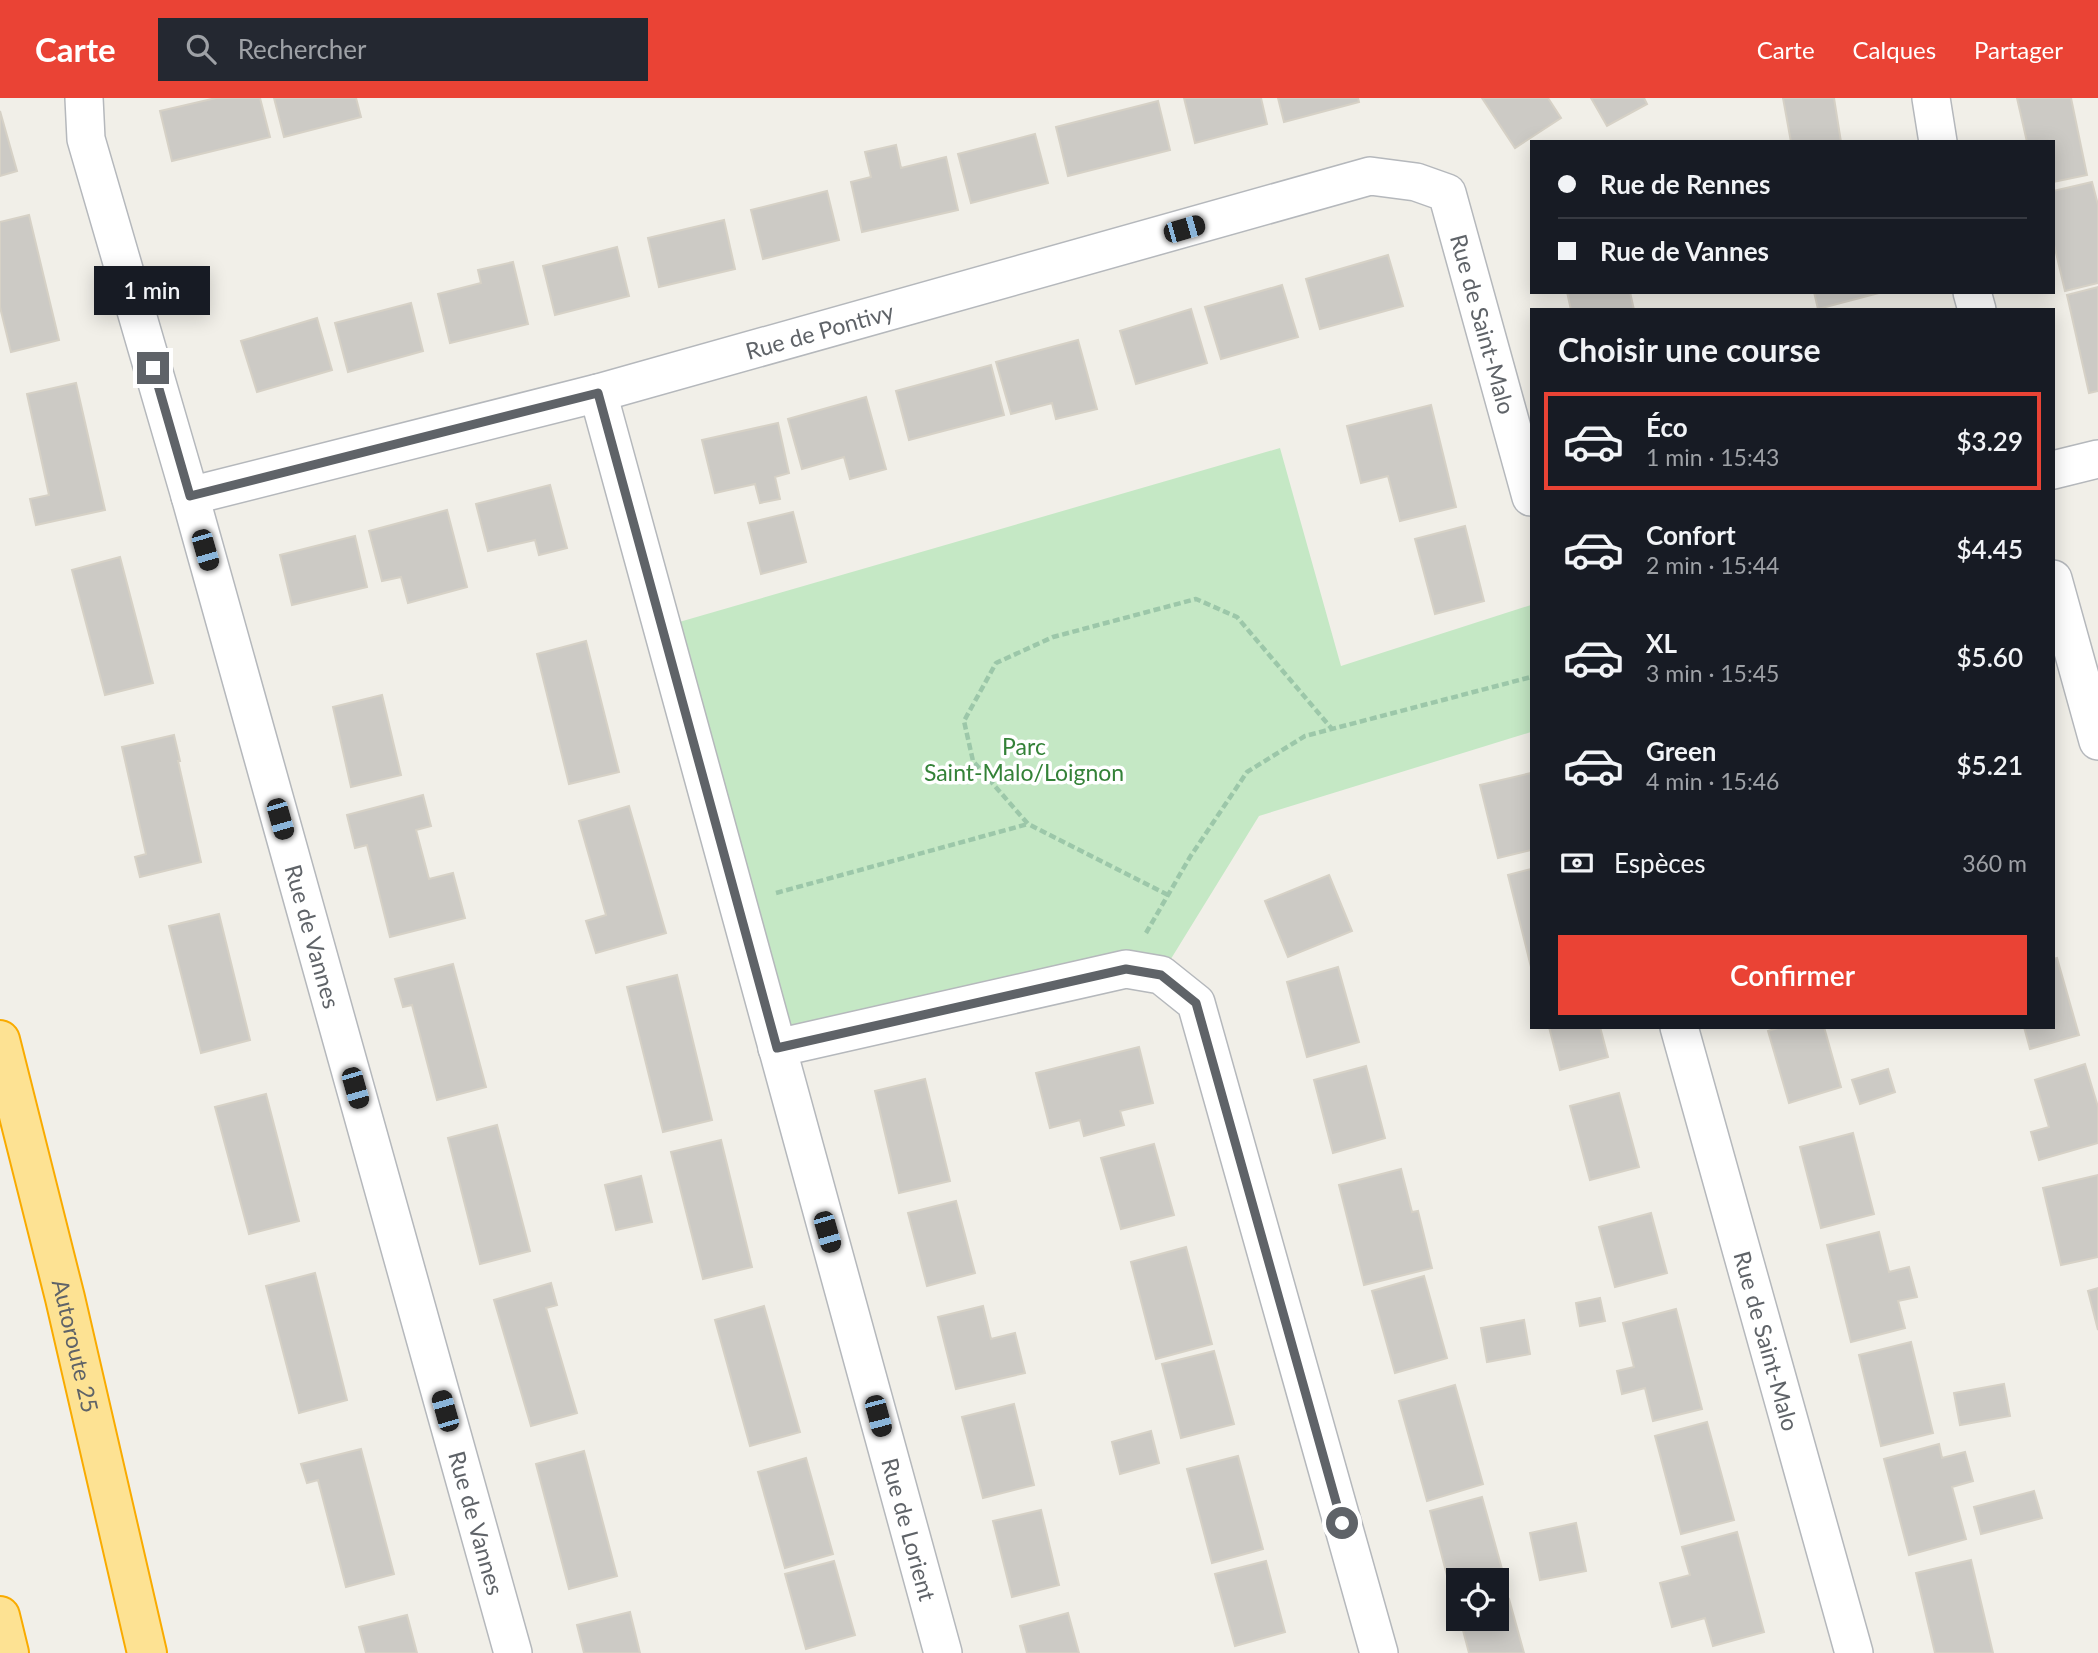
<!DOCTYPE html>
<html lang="fr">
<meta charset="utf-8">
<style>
body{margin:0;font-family:Lato,sans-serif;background:#242831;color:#f1f3f6;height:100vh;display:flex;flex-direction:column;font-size:26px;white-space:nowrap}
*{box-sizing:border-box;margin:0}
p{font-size:23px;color:#9ea1a6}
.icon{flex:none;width:38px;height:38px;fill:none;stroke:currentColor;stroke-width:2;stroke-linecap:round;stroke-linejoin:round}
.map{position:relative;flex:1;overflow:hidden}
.panel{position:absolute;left:1530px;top:210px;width:525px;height:721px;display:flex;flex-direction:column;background:#171b24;border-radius:0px;box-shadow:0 4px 18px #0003}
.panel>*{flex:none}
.hud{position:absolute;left:1530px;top:42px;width:525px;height:154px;border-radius:0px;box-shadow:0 4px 18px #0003;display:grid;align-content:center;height:154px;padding:0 28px;background:#171b24}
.tools{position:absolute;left:1446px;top:1470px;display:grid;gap:14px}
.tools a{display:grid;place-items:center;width:63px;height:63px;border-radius:0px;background:#171b24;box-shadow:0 4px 18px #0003;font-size:35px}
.end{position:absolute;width:32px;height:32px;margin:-16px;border:9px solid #5f6368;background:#fff;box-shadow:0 0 0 4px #fff}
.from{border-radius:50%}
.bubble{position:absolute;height:49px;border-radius:0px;background:#171b24;box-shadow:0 4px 18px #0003;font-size:23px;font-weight:600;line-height:49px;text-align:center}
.car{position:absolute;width:21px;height:42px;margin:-21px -10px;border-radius:9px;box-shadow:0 0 5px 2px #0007;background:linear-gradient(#222 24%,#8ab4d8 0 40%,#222 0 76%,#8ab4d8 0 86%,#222 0)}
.hud b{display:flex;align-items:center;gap:24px;height:66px;font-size:26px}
.hud b+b{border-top:2px solid #363941}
.hud i{width:18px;height:18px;background:#f1f3f6}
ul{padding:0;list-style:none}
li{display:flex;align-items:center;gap:21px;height:98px;margin:0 14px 10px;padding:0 14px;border:4px solid transparent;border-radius:0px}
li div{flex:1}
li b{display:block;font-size:26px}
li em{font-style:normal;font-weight:600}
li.active{border-color:#ea4335}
li>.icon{width:63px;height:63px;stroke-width:1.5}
h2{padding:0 28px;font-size:32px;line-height:84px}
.pay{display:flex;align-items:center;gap:18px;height:77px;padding:0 28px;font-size:26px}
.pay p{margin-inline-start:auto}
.action{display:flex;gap:14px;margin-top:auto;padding:14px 28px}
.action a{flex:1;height:80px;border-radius:0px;background:#ea4335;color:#fff;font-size:28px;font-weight:600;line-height:80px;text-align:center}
header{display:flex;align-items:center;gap:42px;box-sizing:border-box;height:98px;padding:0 35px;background:#ea4335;color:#fff}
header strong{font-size:33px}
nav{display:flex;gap:38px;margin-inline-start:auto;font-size:24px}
.search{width:490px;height:63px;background:#242831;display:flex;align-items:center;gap:18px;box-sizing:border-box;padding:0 24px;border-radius:0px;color:#9ea1a6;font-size:26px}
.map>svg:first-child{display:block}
.green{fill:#c5e8c5}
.building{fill:#cccac5;stroke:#d6d1c6;stroke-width:2}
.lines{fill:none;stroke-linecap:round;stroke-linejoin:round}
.minor-casing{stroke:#b5b8bc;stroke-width:40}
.motorway-casing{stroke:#f9ab00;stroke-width:42}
.path{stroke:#9cc7a9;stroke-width:4.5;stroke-dasharray:7 3.5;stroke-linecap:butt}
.minor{stroke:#fff;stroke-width:37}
.motorway{stroke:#fde293;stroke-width:38}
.route{stroke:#5f6368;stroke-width:9}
.labels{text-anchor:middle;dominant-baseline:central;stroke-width:7;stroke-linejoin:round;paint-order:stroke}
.street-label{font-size:23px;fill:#5f6368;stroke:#fff}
.park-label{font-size:23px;fill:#348238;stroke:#fff}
</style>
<header>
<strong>Carte</strong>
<div class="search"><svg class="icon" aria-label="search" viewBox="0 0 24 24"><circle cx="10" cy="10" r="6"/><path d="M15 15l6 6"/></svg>Rechercher</div>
<nav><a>Carte</a><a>Calques</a><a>Partager</a></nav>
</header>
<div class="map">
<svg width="2098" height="1555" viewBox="0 0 2098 1555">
<rect width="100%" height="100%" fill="#f1efe8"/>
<path class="green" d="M1280,350L1341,568L1531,507V634L1259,718L1161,877L777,950L662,529Z"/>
<path class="building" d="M216,0H260L270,39L172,63L160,13Z
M274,0H356L361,19L284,39Z
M1184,0H1261L1267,26L1195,45Z
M1278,0H1358L1359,4L1284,24Z
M1482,0H1548L1561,20L1515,50Z
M1591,0H1644L1647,6L1607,28Z
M1783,0H1834L1841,44H1791Z
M2017,0H2071L2087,77L2053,84V44H2027Z
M1158,3L1170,52L1068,78L1056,29Z
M0,13L17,73L0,78Z
M1035,36L1048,85L971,105L958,56Z
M896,47L901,70L946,59L958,112L862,134L851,84L871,79L865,54Z
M2092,84L2098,107V185L2065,193L2053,142V93Z
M827,93L839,142L763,161L751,112Z
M29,117L59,242L11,254L0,209V124Z
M724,122L735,171L659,189L648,140Z
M617,149L629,198L555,217L543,168Z
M1388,157L1403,208L1320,231L1306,181Z
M513,164L528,226L450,245L438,196L481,185L478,172Z
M1282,187L1298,239L1221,261L1205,209Z
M2098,189V293L2089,295L2067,197Z
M1567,194H1630L1634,212H1571Z
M1814,194H1879V195L1818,211Z
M411,205L423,253L348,274L335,225Z
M1191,211L1207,265L1136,286L1120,233Z
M317,220L332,272L257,294L241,243Z
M1078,242L1097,311L1056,321L1052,305L1011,316L996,264Z
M991,267L1004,317L909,342L896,293Z
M76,285L105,412L36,427L30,401L49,397L27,296Z
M866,299L886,371L850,381L844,359L802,371L788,321Z
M1431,307L1456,409L1400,423L1388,378L1361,385L1347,328Z
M778,325L789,375L775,379L780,401L760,405L755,386L715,395L702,342Z
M550,387L567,450L539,457L535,442L488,453L476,406Z
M447,412L467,489L408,505L401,479L382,483L369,433Z
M793,414L806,464L761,476L748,425Z
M1465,428L1484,503L1435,516L1415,441Z
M355,438L367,489L292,507L280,457Z
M120,459L153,585L105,597L72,472Z
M586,543L619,674L569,686L537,556Z
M382,597L401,677L351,689L333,609Z
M174,637L180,663H178L201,764L140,779L135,759L146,756L122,649Z
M1531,675V752L1498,760L1480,687Z
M423,697L431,728L416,732L429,781L453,775L465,820L390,839L367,747L355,750L347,717Z
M629,708L666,835L596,855L586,823L606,817L579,723Z
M1531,771V869L1508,777Z
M1329,777L1352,833L1288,859L1265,803Z
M219,816L250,942L201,955L169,828Z
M2057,860L2079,937L2030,951L2024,929H2053V861Z
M453,866L486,989L437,1002L412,907L403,909L395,881Z
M1338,869L1359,944L1307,959L1287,884Z
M677,877L712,1022L663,1034L627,889Z
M1549,929H1600L1608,959L1560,972Z
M1782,929H1824L1841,989L1789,1005L1768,933Z
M1139,949L1153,1005L1120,1013L1124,1027L1084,1038L1080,1022L1050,1030L1036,975Z
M2085,966L2098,1009V1045L2039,1062L2031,1034L2049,1029L2035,982Z
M1366,968L1385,1040L1333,1055L1314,982Z
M1888,971L1895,994L1860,1006L1852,982Z
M925,981L950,1083L899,1095L875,993Z
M1619,995L1639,1069L1590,1082L1570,1008Z
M266,996L299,1123L249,1136L215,1009Z
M497,1027L530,1153L480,1166L448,1040Z
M1853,1035L1874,1116L1821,1130L1800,1049Z
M721,1042L752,1169L703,1181L671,1054Z
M1154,1046L1174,1117L1121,1131L1101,1060Z
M1401,1071L1412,1114L1418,1113L1432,1170L1364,1187L1339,1087Z
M2098,1077V1159L2061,1167L2043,1090Z
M641,1078L652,1124L616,1132L605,1087Z
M956,1103L975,1175L927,1188L908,1115Z
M1651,1115L1667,1175L1615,1189L1599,1129Z
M1879,1134L1889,1174L1909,1169L1917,1199L1898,1203L1905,1230L1851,1244L1827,1147Z
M1186,1149L1212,1246L1156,1261L1131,1164Z
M315,1175L347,1302L299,1315L266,1188Z
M1424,1178L1447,1260L1395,1275L1372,1193Z
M551,1185L557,1207L546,1210L577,1315L531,1328L494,1202Z
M2098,1190V1232L2088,1193Z
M1600,1200L1605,1223L1580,1228L1576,1205Z
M764,1208L800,1334L750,1348L715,1222Z
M983,1208L991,1241L1015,1235L1025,1275L956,1291L938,1219Z
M1676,1211L1702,1311L1653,1323L1645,1290L1622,1296L1617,1273L1634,1269L1623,1225Z
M1524,1222L1530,1256L1487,1264L1481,1230Z
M1911,1244L1933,1335L1881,1348L1859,1257Z
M1214,1253L1234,1326L1181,1340L1162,1266Z
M2004,1286L2010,1318L1960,1327L1954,1295Z
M1455,1287L1483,1386L1427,1403L1399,1303Z
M1014,1306L1034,1387L983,1400L962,1319Z
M1707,1324L1734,1422L1681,1436L1655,1338Z
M1151,1333L1159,1365L1120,1376L1112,1344Z
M1939,1346L1942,1360L1965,1354L1973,1383L1952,1389L1966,1441L1909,1457L1884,1361Z
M361,1351L394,1476L346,1489L318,1382L307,1385L301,1366Z
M584,1353L617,1478L569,1491L536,1366Z
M1238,1358L1263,1451L1212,1465L1187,1371Z
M806,1360L833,1456L785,1470L758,1374Z
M2034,1393L2042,1420L1981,1436L1974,1409Z
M1482,1399L1502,1471L1449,1485L1430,1413Z
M1041,1412L1059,1487L1012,1499L993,1423Z
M1576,1425L1586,1473L1540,1482L1530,1435Z
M1737,1434L1764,1534L1713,1548L1705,1520L1672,1529L1660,1485L1690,1477L1682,1449Z
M1971,1462L1993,1555H1935L1916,1475Z
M834,1463L855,1537L806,1551L785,1476Z
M1266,1463L1285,1534L1235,1548L1215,1476Z
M1509,1501L1524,1555H1469L1460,1521H1496V1505Z
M630,1514L640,1555H584L577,1527Z
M1068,1515L1079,1555H1027L1020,1528Z
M407,1517L417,1555H366L359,1529Z"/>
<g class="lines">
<defs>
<g id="minor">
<path id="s1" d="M84,0L86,41L190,398L513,1555"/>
<path d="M1931,0L1938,44"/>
<path d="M1972,194L1977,212"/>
<path id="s2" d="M598,295L943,1555"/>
<path d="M2053,372L2098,361"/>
<path id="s3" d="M190,398L598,295L1370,78L1416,84L1447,95L1531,399"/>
<path d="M2053,481L2098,643"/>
<path id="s4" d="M1679,929L1854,1555"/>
<path d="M777,950L1126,871L1161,877L1196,905L1379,1555"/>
</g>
<g id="motorway">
<path id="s5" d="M0,942L65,1200L147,1555"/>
<path d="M0,1518L9,1555"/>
</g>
</defs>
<use href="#minor" class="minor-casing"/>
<use href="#motorway" class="motorway-casing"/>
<path class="path" d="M776,795L1028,726
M1168,797L1028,726L973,663L964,623L996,565L1053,539L1196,501L1237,519L1332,631
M1146,835L1190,759L1247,674L1305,638L1531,579"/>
<use href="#minor" class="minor"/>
<use href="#motorway" class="motorway"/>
</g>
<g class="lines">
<path class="route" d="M153,270L190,398L598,295L777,950L1126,871L1161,877L1196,905L1342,1425"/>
</g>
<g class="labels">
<g class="street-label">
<text stroke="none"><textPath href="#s3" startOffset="1438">Rue de Saint-Malo</textPath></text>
<text stroke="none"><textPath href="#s3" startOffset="651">Rue de Pontivy</textPath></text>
<text stroke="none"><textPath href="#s1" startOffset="870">Rue de Vannes</textPath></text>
<text stroke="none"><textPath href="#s4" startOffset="326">Rue de Saint-Malo</textPath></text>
<text stroke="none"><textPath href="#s5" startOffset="315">Autoroute 25</textPath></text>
<text stroke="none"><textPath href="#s1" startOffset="1479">Rue de Vannes</textPath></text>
<text stroke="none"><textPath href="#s2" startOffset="1178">Rue de Lorient</textPath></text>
</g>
<g class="park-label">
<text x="1024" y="648">Parc<tspan x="1024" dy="26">Saint-Malo/Loignon</tspan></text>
</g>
</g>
</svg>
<div class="tools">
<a><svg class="icon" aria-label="locate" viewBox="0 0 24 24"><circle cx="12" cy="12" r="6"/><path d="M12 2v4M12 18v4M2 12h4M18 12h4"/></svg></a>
</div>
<i class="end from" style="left:1342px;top:1425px"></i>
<i class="end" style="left:153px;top:270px"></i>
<div class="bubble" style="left:94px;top:168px;width:116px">1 min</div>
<i class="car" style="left:1184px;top:131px;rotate:74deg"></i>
<i class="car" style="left:205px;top:452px;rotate:164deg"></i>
<i class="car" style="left:280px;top:721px;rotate:164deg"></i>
<i class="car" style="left:355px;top:990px;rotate:164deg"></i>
<i class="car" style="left:827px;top:1134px;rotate:164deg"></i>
<i class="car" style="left:445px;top:1313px;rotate:344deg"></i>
<i class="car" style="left:878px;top:1318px;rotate:165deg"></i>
<div class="hud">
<b><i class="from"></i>Rue de Rennes</b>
<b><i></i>Rue de Vannes</b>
</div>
<section class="panel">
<h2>Choisir une course</h2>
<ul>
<li class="active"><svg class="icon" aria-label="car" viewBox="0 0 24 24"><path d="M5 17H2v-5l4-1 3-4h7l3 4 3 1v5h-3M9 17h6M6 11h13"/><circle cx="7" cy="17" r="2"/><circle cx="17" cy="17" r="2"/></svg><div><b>Éco</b><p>1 min · 15:43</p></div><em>$3.29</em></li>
<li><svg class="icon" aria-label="car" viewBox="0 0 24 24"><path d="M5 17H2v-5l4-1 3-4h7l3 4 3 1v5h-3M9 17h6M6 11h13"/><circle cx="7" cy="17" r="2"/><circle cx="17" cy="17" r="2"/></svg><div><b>Confort</b><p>2 min · 15:44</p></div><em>$4.45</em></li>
<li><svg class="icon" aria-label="car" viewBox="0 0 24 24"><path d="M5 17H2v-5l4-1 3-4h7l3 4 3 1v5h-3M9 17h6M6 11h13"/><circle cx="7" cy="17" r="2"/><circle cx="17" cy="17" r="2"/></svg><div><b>XL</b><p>3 min · 15:45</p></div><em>$5.60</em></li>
<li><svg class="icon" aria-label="car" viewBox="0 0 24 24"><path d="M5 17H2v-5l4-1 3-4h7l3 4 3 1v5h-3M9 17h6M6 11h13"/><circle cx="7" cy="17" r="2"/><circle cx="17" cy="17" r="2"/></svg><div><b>Green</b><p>4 min · 15:46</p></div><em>$5.21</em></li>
</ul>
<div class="pay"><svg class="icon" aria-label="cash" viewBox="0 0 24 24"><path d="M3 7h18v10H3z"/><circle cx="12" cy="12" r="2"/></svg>Espèces<p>360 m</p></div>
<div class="action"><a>Confirmer</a></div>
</section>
</div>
